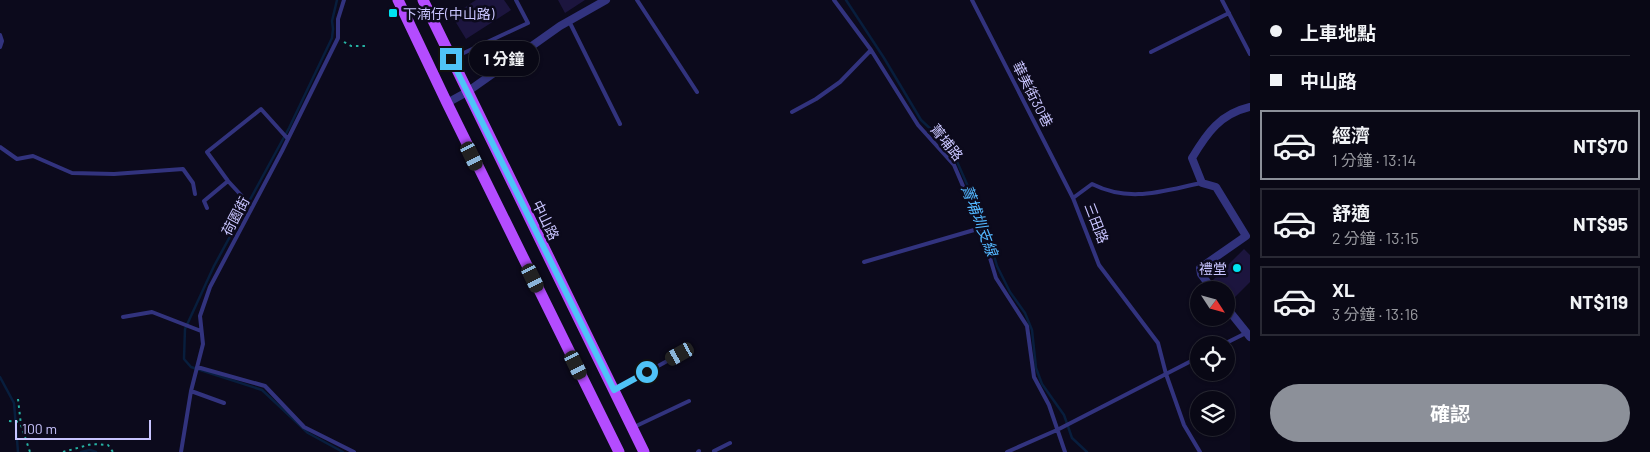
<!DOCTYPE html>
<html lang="zh-TW">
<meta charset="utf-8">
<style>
body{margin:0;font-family:Barlow,"Noto Sans TC",sans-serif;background:#171622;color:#f1f3f6;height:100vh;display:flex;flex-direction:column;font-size:19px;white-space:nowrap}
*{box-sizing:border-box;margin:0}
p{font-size:16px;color:#999aa0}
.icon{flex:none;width:28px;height:28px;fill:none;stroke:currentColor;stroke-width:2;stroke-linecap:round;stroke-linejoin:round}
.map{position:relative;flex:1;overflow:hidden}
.drawer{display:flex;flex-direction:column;background:#090815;width:400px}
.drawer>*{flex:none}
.hud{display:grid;align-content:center;height:110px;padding:0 20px;background:#090815}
.needle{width:32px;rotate:126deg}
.fabs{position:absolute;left:1190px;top:281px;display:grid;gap:10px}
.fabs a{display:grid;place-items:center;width:45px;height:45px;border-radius:50%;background:#090815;box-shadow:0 1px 4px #0004,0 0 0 1px #292934;font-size:25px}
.scale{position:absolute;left:15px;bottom:12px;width:136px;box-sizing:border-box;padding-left:5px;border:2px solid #c9c5ff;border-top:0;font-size:14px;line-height:18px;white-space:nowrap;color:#c9c5ff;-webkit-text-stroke:4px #0c0a1c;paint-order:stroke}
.end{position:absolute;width:22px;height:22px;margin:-11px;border:6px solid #4fc3f7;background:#111;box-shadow:0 0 0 2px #111}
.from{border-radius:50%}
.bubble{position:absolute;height:35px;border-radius:18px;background:#090815;box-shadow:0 1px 4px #0004,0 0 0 1px #292934;font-size:16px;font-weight:700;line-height:35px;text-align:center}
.car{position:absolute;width:15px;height:30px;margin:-15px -8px;border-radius:6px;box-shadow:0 0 4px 1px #0007;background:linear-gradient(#222 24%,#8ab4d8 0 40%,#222 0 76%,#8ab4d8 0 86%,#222 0)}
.hud b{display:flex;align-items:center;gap:18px;height:48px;font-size:19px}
.hud b+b{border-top:1px solid #292934}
.hud i{width:12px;height:12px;background:#f1f3f6}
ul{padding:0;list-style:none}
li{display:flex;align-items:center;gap:15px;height:70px;margin:0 10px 8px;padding:0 10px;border:2px solid #292934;border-radius:0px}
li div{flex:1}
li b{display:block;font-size:19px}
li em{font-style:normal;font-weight:700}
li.current{border-color:#8c9099}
li>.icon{width:45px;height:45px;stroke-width:1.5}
.action{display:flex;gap:10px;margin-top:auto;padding:10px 20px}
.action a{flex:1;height:58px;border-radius:30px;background:#8c9099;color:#fff;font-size:20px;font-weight:700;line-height:58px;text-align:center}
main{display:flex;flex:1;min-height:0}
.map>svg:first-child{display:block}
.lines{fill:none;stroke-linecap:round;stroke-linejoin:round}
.stream{stroke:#081e3d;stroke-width:2.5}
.building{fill:#1c153e}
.path{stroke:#26b2a3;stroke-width:2;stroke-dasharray:2.5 4;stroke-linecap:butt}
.service{stroke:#32337e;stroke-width:4}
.minor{stroke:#32337e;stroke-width:8}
.primary{stroke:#b44cff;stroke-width:11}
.route{stroke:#4fc3f7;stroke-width:6}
.poi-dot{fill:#00e3f0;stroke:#0c0a1c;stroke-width:2}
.labels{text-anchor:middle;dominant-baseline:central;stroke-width:5;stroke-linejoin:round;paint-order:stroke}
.poi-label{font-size:14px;fill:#c9c5ff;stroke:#0c0a1c;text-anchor:start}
.street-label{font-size:14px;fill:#c9c5ff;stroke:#0c0a1c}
.water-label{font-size:15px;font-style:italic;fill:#53b7ff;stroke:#0c0a1c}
</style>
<main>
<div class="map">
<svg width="1250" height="452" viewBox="0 0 1250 452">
<rect width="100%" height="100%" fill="#0c0a1c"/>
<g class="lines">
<path class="stream" d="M337,0L332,21L333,29L332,38L289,128L214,266L185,329L184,359L191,367L262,390L308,433L343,452
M846,0L884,58L921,120L951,148L985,225L997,266L1010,292L1025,313L1032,330L1036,368L1042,384L1064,415L1072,438L1087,452
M0,377L14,403L18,452
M81,452L90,450L96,452"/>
</g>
<path class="building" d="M476,0H504L511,10L466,39L452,16Z
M558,0H585L565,13Z
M1244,249L1250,255V282L1230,302L1226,299V290H1219L1213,280Z"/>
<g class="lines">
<path class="path" d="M344,42L351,46H366
M18,399L21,425L30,452
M9,421L20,422
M63,452L92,444L108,445L113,452"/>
<path class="service" d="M637,0L697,92
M834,0L871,50L918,125L954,165L981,228L996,278L1027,326L1034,377L1049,405L1065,452
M972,0L1073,198L1099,265L1158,343L1166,374L1184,425L1200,452
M1222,0L1250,54
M569,21L620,124
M0,35L2,41L0,47
M1151,52L1229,13
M453,58L528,23L516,0
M792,112L816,99L840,82L871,50
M0,147L17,159L33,156L72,173L114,174L183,169L193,183L195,194
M1073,198L1092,184C1130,203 1162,191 1201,183
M252,207L228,181L207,152L261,109L288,139
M207,208L204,201L228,181
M864,262L981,228
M123,317L152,312L201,331
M1222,345L1246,333
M197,367L265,386L304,427L354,452
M616,389L680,354
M191,391L224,403
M634,427L689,401
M181,452L191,391L203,344L200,316L210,287L282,151L338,38V19L344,0
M698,452L699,451
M715,452L714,451L730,443
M1007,452L1057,430L1199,357"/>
<path class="minor" d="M447,103L467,92L560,26L606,0
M1213,290L1201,274L1200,268L1246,236L1216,187L1202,183L1192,158C1207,133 1220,114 1250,107
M1226,307L1250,337"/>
<path class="primary" d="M398,0L447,103L619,452
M423,0L644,452"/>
</g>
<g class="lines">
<path class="route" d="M451,59L614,390L647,372"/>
</g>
<g class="poi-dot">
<rect x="388" y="8" width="10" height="10" rx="2.5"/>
<circle cx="1237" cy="268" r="5"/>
</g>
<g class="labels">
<g class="poi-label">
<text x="403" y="13">下湳仔(中山路)</text>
<text x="1227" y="268" text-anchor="end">禮堂</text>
</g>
<g class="street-label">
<text transform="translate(1033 94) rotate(63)">華美街30巷</text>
<text transform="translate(947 142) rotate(51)">菁埔路</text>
<text transform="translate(235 216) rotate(-62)">荷園街</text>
<text transform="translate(546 220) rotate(64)">中山路</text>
<text transform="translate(1097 223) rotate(69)">三田路</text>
</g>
<g class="water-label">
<text transform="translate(980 220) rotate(69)">菁埔圳支線</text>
</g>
</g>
</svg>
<div class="fabs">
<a><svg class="needle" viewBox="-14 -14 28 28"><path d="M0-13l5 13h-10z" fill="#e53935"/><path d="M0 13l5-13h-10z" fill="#999aa0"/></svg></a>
<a><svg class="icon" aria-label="locate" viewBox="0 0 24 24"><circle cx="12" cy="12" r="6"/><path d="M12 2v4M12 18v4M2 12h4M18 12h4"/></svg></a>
<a><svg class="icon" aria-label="layers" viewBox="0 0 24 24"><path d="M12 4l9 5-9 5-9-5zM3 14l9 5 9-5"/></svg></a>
</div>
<div class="scale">100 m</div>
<i class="end from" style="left:647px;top:372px"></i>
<i class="end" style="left:451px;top:59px"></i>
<div class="bubble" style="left:469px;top:41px;width:70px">1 分鐘</div>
<i class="car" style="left:472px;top:156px;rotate:154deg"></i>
<i class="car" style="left:533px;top:278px;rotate:154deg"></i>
<i class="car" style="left:680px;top:354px;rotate:241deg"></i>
<i class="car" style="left:576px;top:365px;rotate:154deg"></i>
</div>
<section class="drawer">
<div class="hud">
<b><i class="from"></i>上車地點</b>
<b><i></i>中山路</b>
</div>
<ul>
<li class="current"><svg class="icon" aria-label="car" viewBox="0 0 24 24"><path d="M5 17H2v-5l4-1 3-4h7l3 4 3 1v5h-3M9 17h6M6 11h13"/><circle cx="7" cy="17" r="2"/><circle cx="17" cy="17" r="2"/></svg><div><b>經濟</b><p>1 分鐘 · 13:14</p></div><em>NT$70</em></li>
<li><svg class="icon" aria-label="car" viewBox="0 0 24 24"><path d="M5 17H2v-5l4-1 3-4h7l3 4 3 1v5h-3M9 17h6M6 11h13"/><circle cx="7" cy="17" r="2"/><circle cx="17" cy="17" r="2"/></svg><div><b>舒適</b><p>2 分鐘 · 13:15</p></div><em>NT$95</em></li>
<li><svg class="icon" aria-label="car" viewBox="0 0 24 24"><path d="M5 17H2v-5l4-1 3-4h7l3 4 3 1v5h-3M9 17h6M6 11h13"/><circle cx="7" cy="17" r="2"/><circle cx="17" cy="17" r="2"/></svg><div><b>XL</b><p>3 分鐘 · 13:16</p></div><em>NT$119</em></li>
</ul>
<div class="action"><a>確認</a></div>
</section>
</main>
